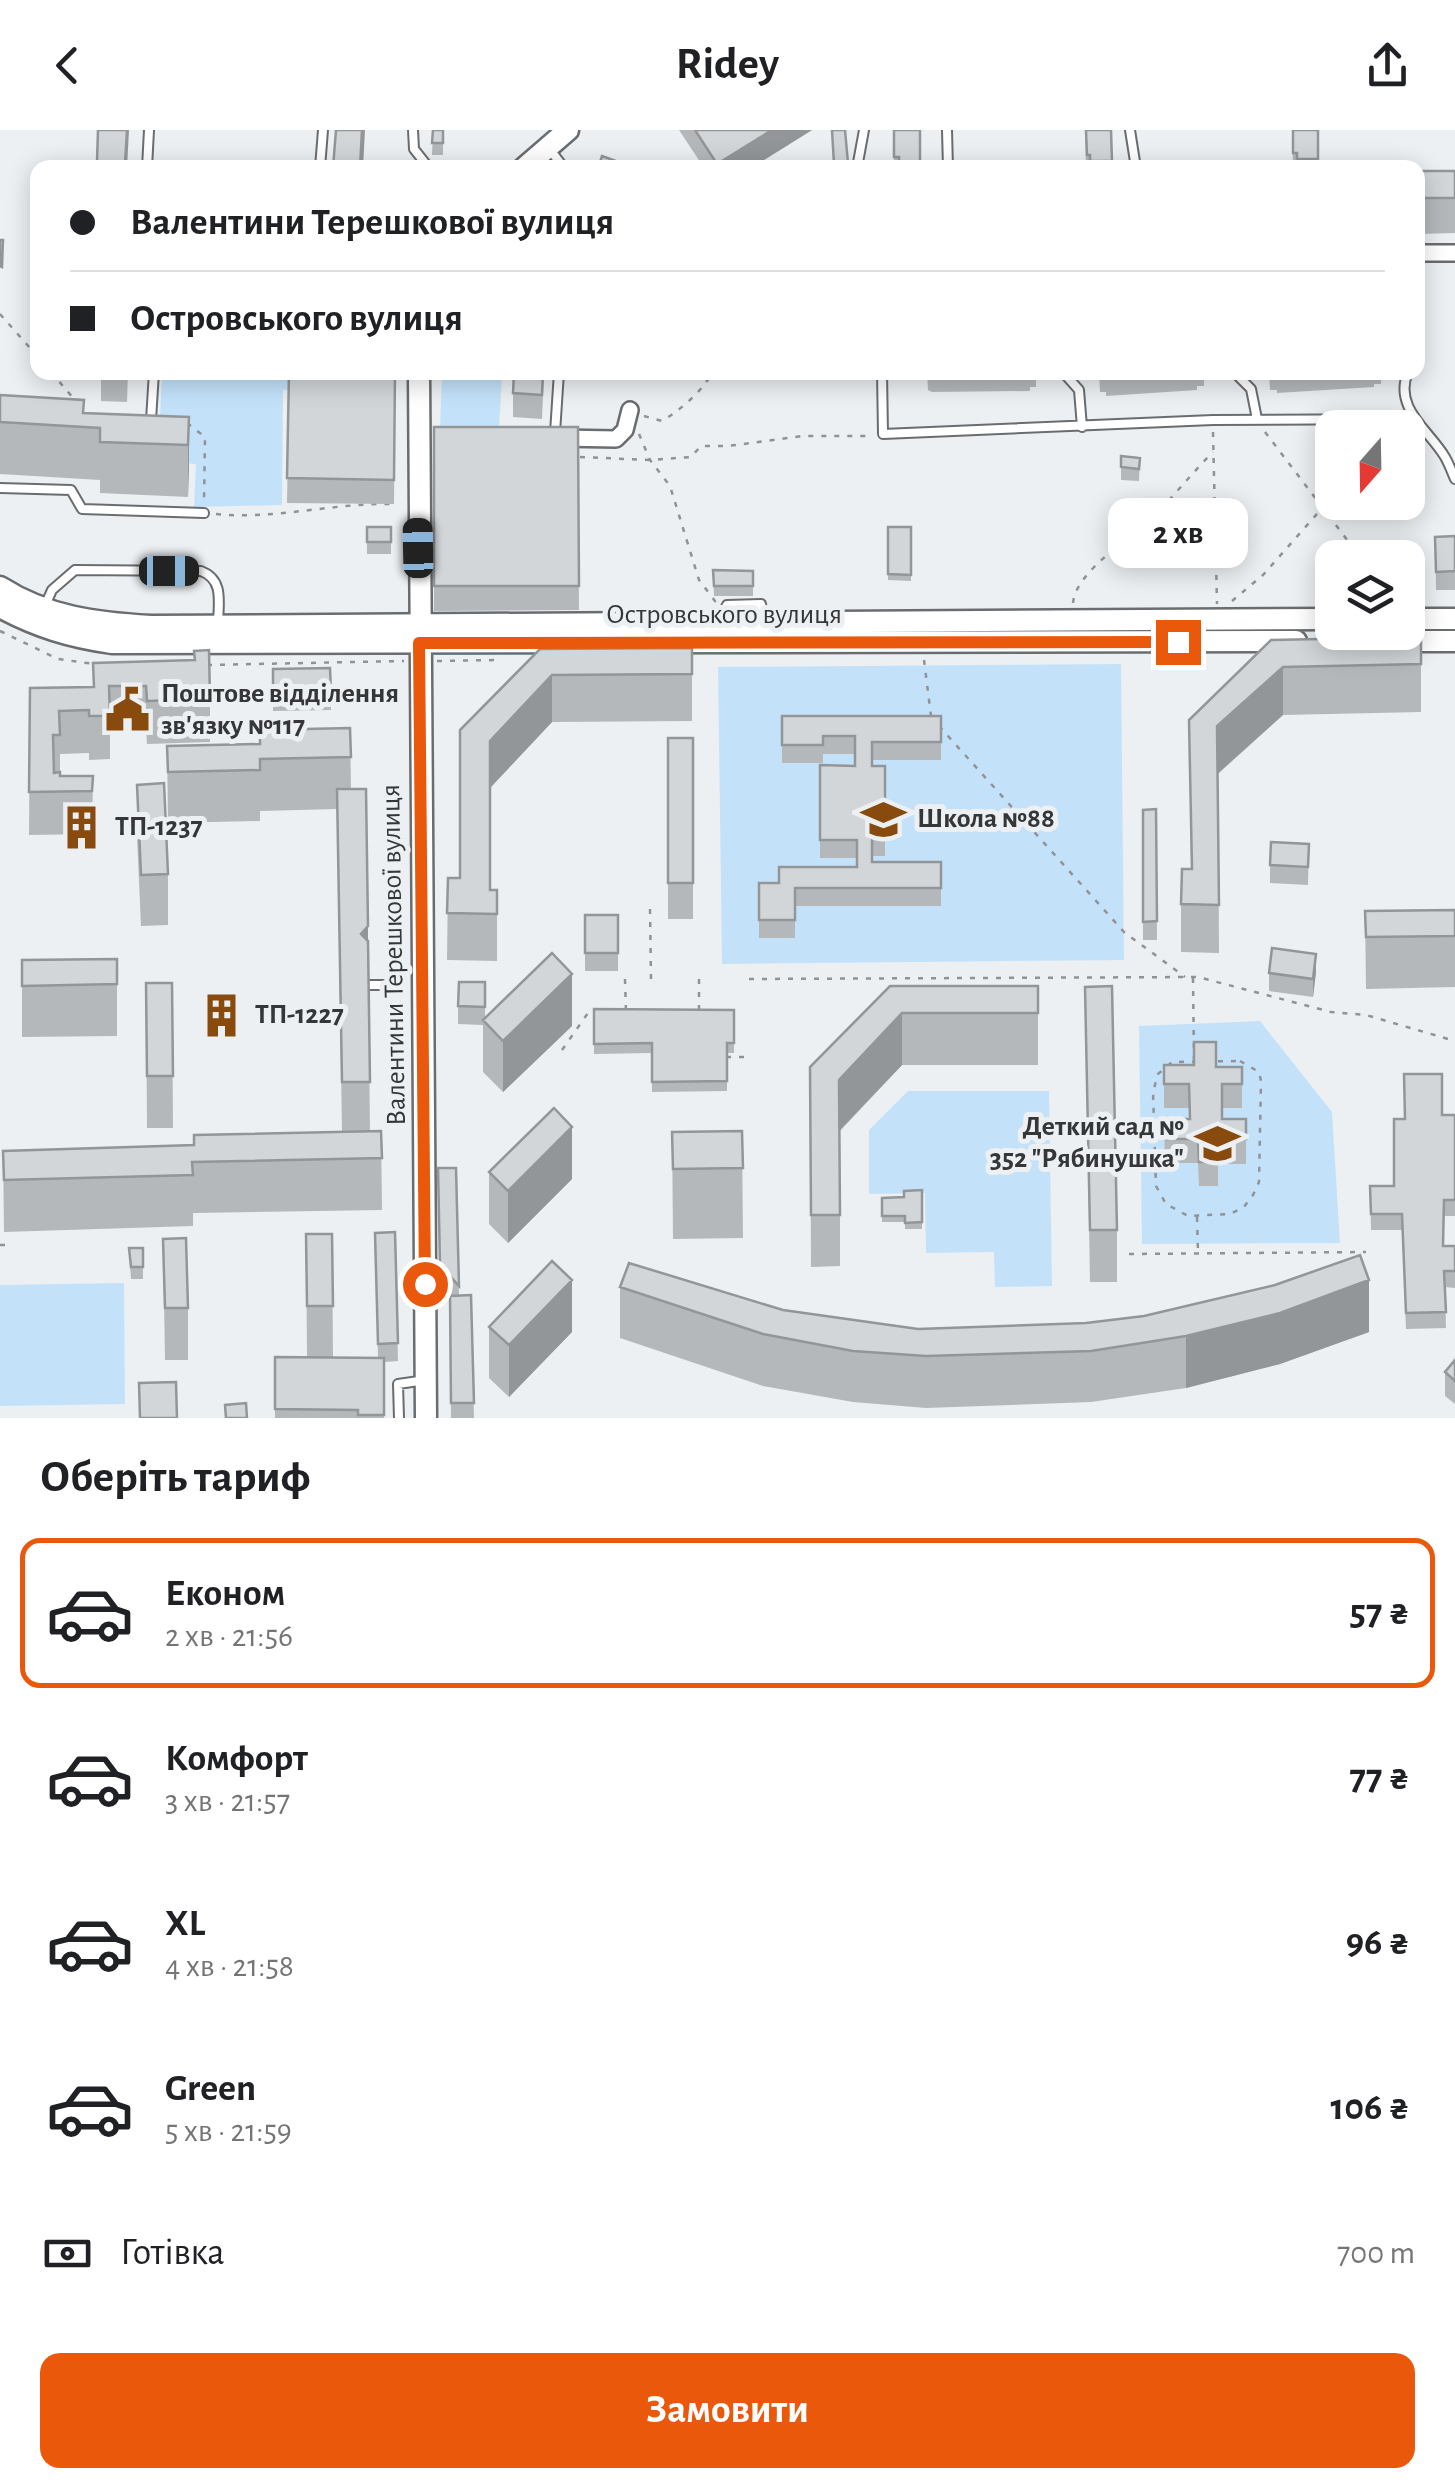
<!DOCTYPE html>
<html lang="uk">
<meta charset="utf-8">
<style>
body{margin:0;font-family:"Alegreya Sans",sans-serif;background:#f2f2f2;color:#202124;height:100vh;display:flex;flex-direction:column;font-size:38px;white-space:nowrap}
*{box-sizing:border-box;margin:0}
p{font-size:32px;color:#757577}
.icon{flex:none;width:55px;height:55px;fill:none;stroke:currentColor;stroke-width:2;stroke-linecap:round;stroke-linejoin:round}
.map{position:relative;height:1288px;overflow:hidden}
.side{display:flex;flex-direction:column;background:#fff;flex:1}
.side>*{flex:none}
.banner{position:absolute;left:30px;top:30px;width:1395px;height:220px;border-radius:20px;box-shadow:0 5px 25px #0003;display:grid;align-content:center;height:220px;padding:0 40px;background:#fff}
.needle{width:65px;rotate:200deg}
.controls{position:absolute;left:1315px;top:280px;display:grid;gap:20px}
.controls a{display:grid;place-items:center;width:110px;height:110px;border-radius:20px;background:#fff;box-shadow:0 5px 25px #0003;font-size:50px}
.end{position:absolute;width:45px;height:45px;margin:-22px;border:12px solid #ea580c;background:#fff;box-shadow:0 0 0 5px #fff}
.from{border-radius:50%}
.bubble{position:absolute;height:70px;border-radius:20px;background:#fff;box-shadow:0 5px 25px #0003;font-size:32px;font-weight:600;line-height:70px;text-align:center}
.car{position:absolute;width:30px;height:60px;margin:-30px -15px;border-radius:12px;box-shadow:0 0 8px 2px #0007;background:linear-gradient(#222 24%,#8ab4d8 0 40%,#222 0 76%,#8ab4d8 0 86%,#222 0)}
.banner b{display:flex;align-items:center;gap:35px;height:95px;font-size:38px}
.banner b+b{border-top:2px solid #e0e0e0}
.banner i{width:25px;height:25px;background:#202124}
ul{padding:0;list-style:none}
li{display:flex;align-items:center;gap:30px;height:150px;margin:0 20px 15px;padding:0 20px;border:5px solid transparent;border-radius:20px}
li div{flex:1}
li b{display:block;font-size:38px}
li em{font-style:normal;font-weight:600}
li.on{border-color:#ea580c}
li>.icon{width:90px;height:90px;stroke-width:1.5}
h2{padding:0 40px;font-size:45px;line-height:120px}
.pay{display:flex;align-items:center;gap:25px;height:110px;padding:0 40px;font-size:38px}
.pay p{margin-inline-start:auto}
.primary-button{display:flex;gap:20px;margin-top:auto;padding:20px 40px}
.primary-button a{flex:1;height:115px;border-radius:20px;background:#ea580c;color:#fff;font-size:40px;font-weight:600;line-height:115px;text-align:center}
header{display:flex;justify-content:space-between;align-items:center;height:130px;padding:0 40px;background:#fff;font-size:45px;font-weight:600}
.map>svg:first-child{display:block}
.green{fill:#c3e2fa}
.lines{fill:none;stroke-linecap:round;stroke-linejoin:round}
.lane-casing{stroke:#6a6d70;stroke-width:12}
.street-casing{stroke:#6a6d70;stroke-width:20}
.secondary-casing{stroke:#6a6d70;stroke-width:25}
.path{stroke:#909295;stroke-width:2.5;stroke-dasharray:5 8;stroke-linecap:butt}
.lane{stroke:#fff;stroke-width:8}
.street{stroke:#fff;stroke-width:15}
.secondary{stroke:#fff;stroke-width:20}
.wall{fill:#b5b8bb}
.shaded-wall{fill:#939698}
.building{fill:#d2d6d9;stroke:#939698;stroke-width:2.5}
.route{stroke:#ea580c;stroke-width:12}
.labels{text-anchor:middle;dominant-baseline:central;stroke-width:10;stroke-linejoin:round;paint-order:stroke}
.street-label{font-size:28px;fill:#353638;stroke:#ecf0f3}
.poi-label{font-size:28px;font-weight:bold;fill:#353638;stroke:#ecf0f3;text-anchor:start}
</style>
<header><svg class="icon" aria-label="back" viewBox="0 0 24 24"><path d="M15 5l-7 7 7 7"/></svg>Ridey<svg class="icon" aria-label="share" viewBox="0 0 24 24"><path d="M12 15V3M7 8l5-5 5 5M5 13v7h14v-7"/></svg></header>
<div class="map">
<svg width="1455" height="1288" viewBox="0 0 1455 1288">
<rect width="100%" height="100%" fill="#ecf0f3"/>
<path class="green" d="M162,243H395V262L283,260L282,375L194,377L196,334L158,332Z
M442,243H502L499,302L440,299Z
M1121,534L1124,830L722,834L718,537Z
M1260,891L1332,982L1340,1113L1142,1114L1139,896Z
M908,961H1049L1052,1156L995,1157L994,1122L926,1123L925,1063L869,1064V1000Z
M124,1153L125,1274L0,1276V1155Z"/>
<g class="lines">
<defs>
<path id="lane" d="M413,0L414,19L429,38
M947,0L948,38
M1130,0L1136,38
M551,21L564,38
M147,38L149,0
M320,38L323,0
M857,38L864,0
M882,242L883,304L1213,290L1413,289
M1063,242L1079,260L1082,297
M1234,242L1251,259L1257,289
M1408,242C1393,278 1429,300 1445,327C1449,334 1452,342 1455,349
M151,290L154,242
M555,303L559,242
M0,358L71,360L82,379L204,383
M44,478L52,460L75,440L201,441C225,450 218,474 218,496
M719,490L727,475L761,474L764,488
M368,855H388
M399,1288L398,1254L426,1250"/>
<path id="street" d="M1418,123H1455
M559,308L616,309L625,300L630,280"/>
<path id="secondary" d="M524,38L568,0
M419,242L426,1288
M0,457C47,487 96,493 151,496L1332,489
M0,477C37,497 70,507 112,513L1296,511
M1408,489H1455
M1395,511H1455"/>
</defs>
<use href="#lane" class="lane-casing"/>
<use href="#street" class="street-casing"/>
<use href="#secondary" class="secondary-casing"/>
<path class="path" d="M404,38L405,26
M0,184L38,227
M51,242L74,269
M644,286L662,291C683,278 700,263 713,242
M187,293L205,307L204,372
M1213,302L1217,474
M1265,302L1361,428
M639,304L650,330L670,356L699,450L715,471V476
M1408,321L1418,312
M580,327L650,330L691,327L701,316H728L803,306H870
M216,384C274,390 332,373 390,374
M1232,471L1263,445L1332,367
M1073,473C1076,440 1136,405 1159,381C1177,362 1194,341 1213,322
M0,501L58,529L94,534
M924,530L931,586
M437,531L499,530
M207,535L404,531
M939,596L1124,802L1185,847
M650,779L651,849
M1193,848L1194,930
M625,849L626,882
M699,849V883
M749,849L1198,847L1331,882L1366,885L1455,911
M562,920L588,883H596
M726,927H751
M1240,931L1259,942L1261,951L1259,1052L1253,1065L1244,1077L1230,1084L1188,1086L1166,1074L1156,1056L1153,962L1158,944L1172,932Z
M1197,1087L1198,1123
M0,1115H8
M1129,1124L1366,1122"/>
<use href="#lane" class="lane"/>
<use href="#street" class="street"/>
<use href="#secondary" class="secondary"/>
</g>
<path class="wall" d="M98,0L127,34L135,38H97Z
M433,0H443V25H432Z
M679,0H812L751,38H704Z
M832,0H845L848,38H834Z
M894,0L920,37L926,38H894Z
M1085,0H1111L1112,38H1086Z
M1292,0H1318V38H1293Z
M1418,41H1455V103L1418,104Z
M101,242H128L127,272L101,271Z
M289,242L395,243L394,374L287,373Z
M506,242H544L542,289L513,287V250L506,249Z
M927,242H1036V257H1030V261L932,262L928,260Z
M1099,242H1204V256H1197V260L1106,266V262H1100Z
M1269,242H1381V254H1374V257L1277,263V260H1270Z
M0,265L84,283L189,287L188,367L100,363V350L0,344Z
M434,297H578L579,480L434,481Z
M1121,326L1140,328L1139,351L1121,350Z
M367,397H391V424H367Z
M888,397H911V451L888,450Z
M1455,406V460H1436L1435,407Z
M713,440L753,441V466H714Z
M1421,507V582L1283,585L1218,644L1219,823L1181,822V774L1191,739L1189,590L1271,510Z
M692,518V591L552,592L490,658V760H497V831L447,830L448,748H460V600L540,519Z
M93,533L210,569V612L147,614L146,599H110V629L89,630V623L60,624V646H93L92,704L29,705L30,558L93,557Z
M330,538L331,580L273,581V539Z
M782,586H941V630H872V636H885V726H872V732H941V776H795V808H759V753H779L857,737V728H820V635L855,636V624H823V633H782Z
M350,598L351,659H366L370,1001H381L382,1080L193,1083V1096L4,1102L3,1021L194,1015L342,1002L337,679L260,681V691L168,693L167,616L260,614Z
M668,608H693V789H668Z
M137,655L168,744V795L141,796L137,706Z
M1156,679L1157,810H1143V680Z
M1309,714L1308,755L1270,753V735Z
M1455,780V857L1366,859L1365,781Z
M585,785H618V841H585Z
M117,829V906L22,907V830Z
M1316,842L1313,867L1269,861V843Z
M485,852V888L572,896L503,962L483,942V895L458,894V876Z
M146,853H172L173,998H147Z
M890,856H1038V935H902L840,1001V1136L811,1137L810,937Z
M1085,857L1117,1100V1152H1090Z
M216,863L228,882V894H215Z
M594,879L734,880V923H727V961L652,962V923L594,924Z
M1164,935L1242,937V978H1222V989H1246V1034H1218V1056H1199L1198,1033H1165L1164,989H1189V978H1164Z
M1442,985H1455V1086H1444V1116H1455V1158L1445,1157L1446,1198L1406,1199L1402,1100H1371L1370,1056H1394L1405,989Z
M742,1001L743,1108L673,1109L672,1002Z
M438,1038H456L459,1166L471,1165L474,1288H451L450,1166H452L440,1153Z
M489,1042L572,1049L508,1113L489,1094Z
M922,1060V1099H905V1092H882V1068L904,1067Z
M395,1102L398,1231L384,1232V1288H275V1227H307L306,1104H332L333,1227H378L375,1103Z
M163,1109L188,1178V1230H165Z
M129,1118H143V1149H131Z
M620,1157L918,1199L1369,1202L1280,1234L1186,1258L1091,1272L926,1278L853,1272L763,1256L620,1208Z
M489,1197L572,1202L509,1267L489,1248Z
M1455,1230V1288V1274L1445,1266V1242Z"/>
<path class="shaded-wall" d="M127,0H129L127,38H125Z
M362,0H365L363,38H360Z
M772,0H812L751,38H717V34Z
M189,287V339L188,367V315Z
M1283,537V585L1217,644V596Z
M552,545V592L490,658V611Z
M368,796V848L361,804Z
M1316,824V842L1313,867V849Z
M572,844V896L503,962V911Z
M902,883V935L839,1001V950Z
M572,997V1049L508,1113V1061Z
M572,1150V1202L509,1267V1215Z
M1369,1150V1202L1280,1234L1186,1258V1206Z"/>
<path class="building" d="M98,0H127L125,34H135V38H108V33L97,32Z
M336,0H362L360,38H333Z
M433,0H443V13H432Z
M695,0H772L717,34Z
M832,0H845L848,33L834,34Z
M894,0H920V37L926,38H899V27H894Z
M1086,0H1111L1112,31H1090V25H1087Z
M1293,0H1318V29H1297V23H1293Z
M602,26L635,38H606L599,35Z
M1418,41H1455V68H1418Z
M0,110H3L2,137L0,136Z
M289,242L395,243L394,350L287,348Z
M514,242H543L542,265L513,263Z
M0,265L84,270L83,283L189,287L188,315L100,312V298L0,292Z
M434,297H578L579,456H434Z
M1121,326L1140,328L1139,339L1121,337Z
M367,397H391V412H367Z
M888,397H911V445L888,444Z
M1455,406V441L1436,442L1435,407Z
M713,440L753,441V456H714Z
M1421,507V534L1283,537L1217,596L1219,775L1181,774L1182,739H1192L1189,590L1271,510Z
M692,518V544L552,545L490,611V760H497V784L447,783L448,748H460V600L540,519Z
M209,520L210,569L147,571L146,556H109L110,586H89V580L59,581L60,605H53L54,643L60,642V646H93L92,661L29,662L30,558L94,557L93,533L195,530L194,521Z
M330,538L331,562L273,563V539Z
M782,586H941V612H872V636H885V708H872V732H941V758H795V790H759V753H779V737H857V710H820V635L855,636V606H823V615H782Z
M350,598L351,627L260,629V640L168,642L167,616L260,614V600Z
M668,608H693V753H668Z
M164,653L168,744L141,745L137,655Z
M337,659H366L368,796L361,804L368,811L370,952H342Z
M1156,679L1157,791L1143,792V680Z
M1271,712L1309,714L1308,737L1270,735Z
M1455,780V806L1366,807L1365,781Z
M585,785H618V823H585Z
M1272,818L1316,824L1313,849L1269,843Z
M552,823L572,844L503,911L483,890Z
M117,829V854L22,856V830Z
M459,852H485V877L458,876Z
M146,853H172L173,946H147Z
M890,856H1038V883H902L839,950L840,1085H811L810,937Z
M1112,856L1117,1100H1090L1085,857Z
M228,862V882H215L216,863Z
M594,879L734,880V913H727V951L652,952V913L594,914Z
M1194,912H1216V937H1242V954H1222V989H1246V1009H1218V1032H1199L1198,1009H1165L1164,989H1190L1189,954H1164V935H1194Z
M1404,944H1442V985H1455V1070H1444L1443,1116H1455V1141H1444L1446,1182L1406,1183L1402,1084H1371L1370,1056H1394V989H1405Z
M554,978L572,997L508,1061L489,1042Z
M381,1001L382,1028L192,1032L193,1045L4,1050L3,1021L194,1015V1005Z
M742,1001L743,1038L673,1039L672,1002Z
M438,1038H456L459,1156L440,1135Z
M922,1060V1092L905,1093V1086H882V1068L904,1067V1061Z
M395,1102L398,1213L378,1214L375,1103Z
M306,1104H332L333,1176H307Z
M186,1108L188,1178H165L163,1109Z
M129,1118H143V1137H131Z
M1360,1125L1369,1150L1280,1183L1186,1206L1091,1221L926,1226L853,1221L763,1204L620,1157L629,1133L783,1180L918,1199L1086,1193L1144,1186L1275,1155Z
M552,1131L572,1150L509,1215L489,1197Z
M471,1165L474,1273H451L450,1166Z
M275,1227L384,1228V1285H358V1280L275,1279Z
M1455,1230V1251L1445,1242Z
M176,1252L177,1288H140L139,1253Z
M246,1273L247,1288H226L225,1275Z"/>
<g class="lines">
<path class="route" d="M425,1154L419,513L1178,512"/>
</g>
<defs>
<symbol id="civic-bare" viewBox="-9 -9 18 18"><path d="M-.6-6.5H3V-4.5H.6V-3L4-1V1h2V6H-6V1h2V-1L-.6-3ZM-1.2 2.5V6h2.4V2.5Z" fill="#894b0d" stroke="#ecf0f3" stroke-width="2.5" paint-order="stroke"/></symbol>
<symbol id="school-bare" viewBox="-9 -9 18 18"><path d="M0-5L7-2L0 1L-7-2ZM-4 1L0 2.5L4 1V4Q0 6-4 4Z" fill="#894b0d" stroke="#ecf0f3" stroke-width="2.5" paint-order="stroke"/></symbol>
<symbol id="building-bare" viewBox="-9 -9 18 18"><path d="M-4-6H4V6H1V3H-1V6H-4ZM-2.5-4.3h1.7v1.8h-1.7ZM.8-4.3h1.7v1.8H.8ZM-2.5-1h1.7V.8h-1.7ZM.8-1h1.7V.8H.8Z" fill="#894b0d" stroke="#ecf0f3" stroke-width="2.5" paint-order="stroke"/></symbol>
</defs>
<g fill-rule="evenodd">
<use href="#civic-bare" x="96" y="548" width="63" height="63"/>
<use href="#school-bare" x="852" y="658" width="63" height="63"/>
<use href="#building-bare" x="50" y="666" width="63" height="63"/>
<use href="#building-bare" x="190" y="854" width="63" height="63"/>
<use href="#school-bare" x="1186" y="982" width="63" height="63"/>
</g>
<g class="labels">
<g class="street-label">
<text x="724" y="485">Островського вулиця</text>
<text transform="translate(394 825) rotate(-91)">Валентини Терешкової вулиця</text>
</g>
<g class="poi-label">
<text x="161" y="564">Поштове відділення<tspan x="161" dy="32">зв'язку №117</tspan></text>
<text x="917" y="689">Школа №88</text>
<text x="115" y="697">ТП-1237</text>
<text x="255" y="885">ТП-1227</text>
<text x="1184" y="997" text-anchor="end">Деткий сад №<tspan x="1184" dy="32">352 "Рябинушка"</tspan></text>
</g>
</g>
</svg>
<div class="controls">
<a><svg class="needle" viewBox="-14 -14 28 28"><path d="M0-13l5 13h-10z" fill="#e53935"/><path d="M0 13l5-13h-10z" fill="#757577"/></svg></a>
<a><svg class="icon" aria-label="layers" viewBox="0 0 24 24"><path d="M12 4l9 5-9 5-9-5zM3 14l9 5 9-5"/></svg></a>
</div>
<i class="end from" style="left:425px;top:1154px"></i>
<i class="end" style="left:1178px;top:512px"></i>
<div class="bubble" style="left:1108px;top:368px;width:140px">2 хв</div>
<i class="car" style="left:418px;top:418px;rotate:359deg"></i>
<i class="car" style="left:169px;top:441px;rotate:90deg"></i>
<div class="banner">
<b><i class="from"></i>Валентини Терешкової вулиця</b>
<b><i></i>Островського вулиця</b>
</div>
</div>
<section class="side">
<h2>Оберіть тариф</h2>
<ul>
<li class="on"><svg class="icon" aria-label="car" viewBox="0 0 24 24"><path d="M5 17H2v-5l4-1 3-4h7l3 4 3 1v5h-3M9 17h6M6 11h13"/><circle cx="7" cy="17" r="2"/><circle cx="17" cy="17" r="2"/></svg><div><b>Економ</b><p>2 хв · 21:56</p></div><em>57 ₴</em></li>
<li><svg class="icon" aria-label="car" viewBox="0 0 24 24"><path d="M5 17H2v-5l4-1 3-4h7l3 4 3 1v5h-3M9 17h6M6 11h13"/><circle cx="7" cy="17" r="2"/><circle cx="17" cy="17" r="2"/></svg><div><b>Комфорт</b><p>3 хв · 21:57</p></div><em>77 ₴</em></li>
<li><svg class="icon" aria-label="car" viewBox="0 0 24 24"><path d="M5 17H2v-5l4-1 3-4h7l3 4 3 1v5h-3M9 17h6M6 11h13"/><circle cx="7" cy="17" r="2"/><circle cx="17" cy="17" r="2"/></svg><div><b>XL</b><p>4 хв · 21:58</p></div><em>96 ₴</em></li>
<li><svg class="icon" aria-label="car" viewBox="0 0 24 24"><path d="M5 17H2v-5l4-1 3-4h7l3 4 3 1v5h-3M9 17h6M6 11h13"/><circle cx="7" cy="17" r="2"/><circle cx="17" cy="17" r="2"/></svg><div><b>Green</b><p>5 хв · 21:59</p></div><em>106 ₴</em></li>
</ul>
<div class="pay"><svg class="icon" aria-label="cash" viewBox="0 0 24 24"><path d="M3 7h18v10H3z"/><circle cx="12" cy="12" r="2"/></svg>Готівка<p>700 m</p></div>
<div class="primary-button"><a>Замовити</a></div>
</section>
